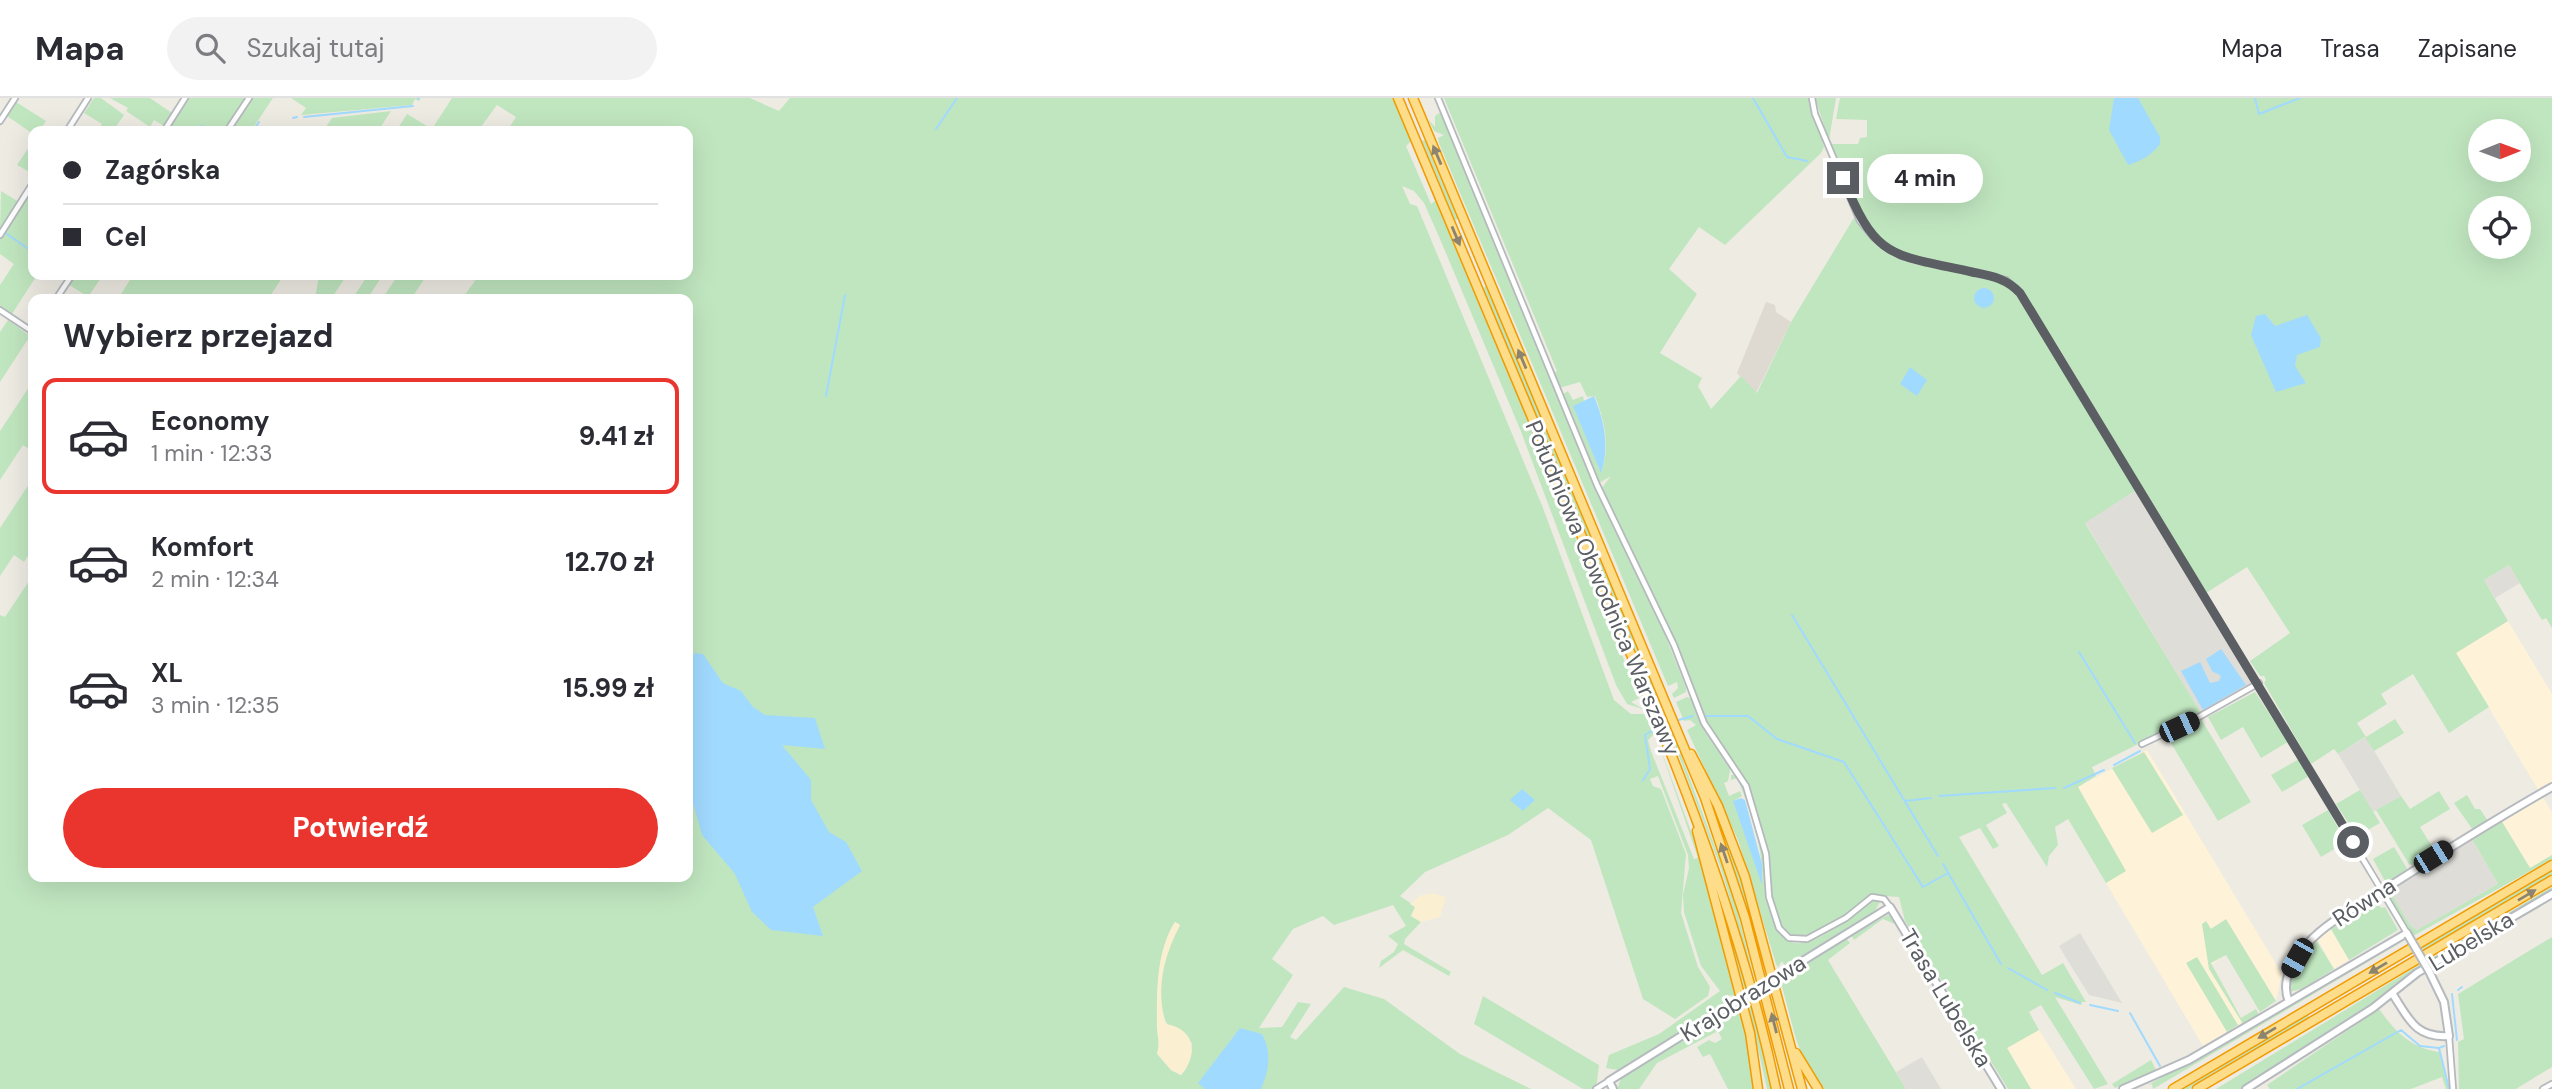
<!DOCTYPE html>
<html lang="pl">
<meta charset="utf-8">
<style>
body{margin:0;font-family:"DM Sans",sans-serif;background:#f2f2f3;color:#2b2b33;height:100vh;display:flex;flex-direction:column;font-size:26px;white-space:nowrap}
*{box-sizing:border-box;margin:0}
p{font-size:23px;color:#7c7c81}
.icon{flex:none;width:38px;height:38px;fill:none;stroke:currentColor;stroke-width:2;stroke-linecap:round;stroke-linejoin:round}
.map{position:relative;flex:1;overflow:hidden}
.panel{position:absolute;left:28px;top:196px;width:665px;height:588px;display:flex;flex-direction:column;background:#fff;border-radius:14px;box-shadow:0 7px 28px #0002}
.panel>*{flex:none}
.guide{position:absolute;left:28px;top:28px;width:665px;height:154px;border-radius:14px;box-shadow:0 7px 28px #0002;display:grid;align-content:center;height:154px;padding:0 35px;background:#fff}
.needle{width:46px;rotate:89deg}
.buttons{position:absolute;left:2468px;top:21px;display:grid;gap:14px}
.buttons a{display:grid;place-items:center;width:63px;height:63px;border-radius:50%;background:#fff;box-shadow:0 7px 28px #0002;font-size:35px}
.end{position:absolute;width:32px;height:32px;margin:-16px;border:9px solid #5b5f63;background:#fff;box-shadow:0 0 0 4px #fff}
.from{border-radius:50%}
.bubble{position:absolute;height:49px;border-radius:24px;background:#fff;box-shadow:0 7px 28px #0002;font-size:23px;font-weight:700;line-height:49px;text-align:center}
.car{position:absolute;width:21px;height:42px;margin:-21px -10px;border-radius:9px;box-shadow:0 0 5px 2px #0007;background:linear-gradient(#222 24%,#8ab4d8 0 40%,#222 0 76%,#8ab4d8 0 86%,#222 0)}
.guide b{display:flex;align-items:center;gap:24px;height:66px;font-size:26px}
.guide b+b{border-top:2px solid #e1e1e2}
.guide i{width:18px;height:18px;background:#2b2b33}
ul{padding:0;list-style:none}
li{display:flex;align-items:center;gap:21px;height:116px;margin:0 14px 10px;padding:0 21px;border:4px solid transparent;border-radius:14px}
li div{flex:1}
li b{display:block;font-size:26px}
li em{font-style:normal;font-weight:700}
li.active{border-color:#e9352d}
li>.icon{width:63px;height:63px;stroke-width:1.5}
h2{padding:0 35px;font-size:32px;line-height:84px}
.action{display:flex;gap:14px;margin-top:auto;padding:14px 35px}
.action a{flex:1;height:80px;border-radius:42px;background:#e9352d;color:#fff;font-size:28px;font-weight:700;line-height:80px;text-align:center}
header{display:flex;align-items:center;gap:42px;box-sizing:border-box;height:98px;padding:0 35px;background:#fff;border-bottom:2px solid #e1e1e2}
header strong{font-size:33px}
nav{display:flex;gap:38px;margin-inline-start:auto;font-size:24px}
.search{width:490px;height:63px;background:#f2f2f3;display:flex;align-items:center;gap:18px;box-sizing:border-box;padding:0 24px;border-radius:38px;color:#7c7c81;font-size:26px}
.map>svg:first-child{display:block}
.commercial{fill:#fef3d8}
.industrial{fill:#dfddd7}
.education{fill:#dedad1}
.green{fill:#c0e6bf;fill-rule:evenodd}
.sand{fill:#faefd1}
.water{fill:#a1daff}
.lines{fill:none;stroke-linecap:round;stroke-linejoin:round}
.stream{stroke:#a1daff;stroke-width:2}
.street-casing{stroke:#b5b9bd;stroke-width:8}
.secondary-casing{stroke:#b6babf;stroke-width:10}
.highway-casing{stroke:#f09c00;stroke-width:11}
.street{stroke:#fff;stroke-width:4.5}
.secondary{stroke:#fff;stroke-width:6}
.highway{stroke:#fddc8a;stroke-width:8}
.street-bridge-casing{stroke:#b5b9bd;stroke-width:8;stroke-linecap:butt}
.secondary-bridge-casing{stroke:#b6babf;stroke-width:10;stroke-linecap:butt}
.street-bridge{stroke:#fff;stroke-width:4.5}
.secondary-bridge{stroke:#fff;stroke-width:6}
.oneway{fill:#8c846f}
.route{stroke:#5b5f63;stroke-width:9}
.labels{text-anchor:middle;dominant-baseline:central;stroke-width:6;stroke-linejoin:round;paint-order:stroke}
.street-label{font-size:23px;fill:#5b5f63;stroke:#fff}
</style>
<header>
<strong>Mapa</strong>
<div class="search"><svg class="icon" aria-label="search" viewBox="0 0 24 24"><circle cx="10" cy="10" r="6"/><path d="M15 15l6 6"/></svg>Szukaj tutaj</div>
<nav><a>Mapa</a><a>Trasa</a><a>Zapisane</a></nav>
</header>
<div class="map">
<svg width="2552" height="991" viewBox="0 0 2552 991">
<rect width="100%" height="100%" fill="#eeebe3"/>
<path class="commercial" d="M2508,523L2552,596V686L2539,693L2456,555Z
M2147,652L2282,876L2276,903L2226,822L2211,830L2226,856L2210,868L2243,924L2203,948L2068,721L2078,689Z
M2542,698L2552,714V757L2530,770L2501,722Z
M2331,831L2349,862L2334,871L2318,842Z
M2039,932L2076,991H2031L2007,950Z"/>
<path class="industrial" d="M2136,392L2253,586L2201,615L2085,424Z
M2509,467L2520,485L2495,500L2484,482Z
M2366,639L2401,698L2373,714L2338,656Z
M2471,739L2498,786L2417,832L2410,827L2391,795L2397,785Z
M2080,835L2122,905L2089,897L2063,855L2059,848Z
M1922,959L1941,991H1906L1896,974Z"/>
<path class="education" d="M1766,204L1775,207L1776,214L1791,224L1756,295L1737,275Z"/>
<path class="green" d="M94,0H101L124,17L113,33H97L102,26L84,15Z
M110,0H150L172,15L164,28L154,22L150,29L126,13L128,10Z
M187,0H246L224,33H172L169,28Z
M253,0H273L251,33H231Z
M291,0H421L419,3L415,1L412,7L301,17L306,10Z
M452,0H750L779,13L790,0H1393L1411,43L1406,48L1431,106L1435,103L1414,50L1544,359L1639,600L1631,604L1643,611L1627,606L1616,587L1520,331L1440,141L1424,105L1414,93L1402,88L1410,106L1417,108L1543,410L1614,602L1631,616H1645L1654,636L1648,642L1651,653L1694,761L1698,760L1658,644L1695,744L1737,898L1726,897L1730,903L1618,972L1606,970L1609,957L1659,936L1720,893L1701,868L1684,814L1683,797L1689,770L1688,757L1658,678L1650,681L1653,688L1661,691L1686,756L1681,815L1698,869L1710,889L1708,898L1675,921L1643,901L1591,742L1548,710L1508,737L1425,774L1400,798L1416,809L1411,818L1421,824L1405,841L1404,846L1451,874L1449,878L1403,852L1379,870L1381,863L1394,854L1398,846L1388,838L1406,828L1393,807L1334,827L1323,818L1293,831L1272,861L1293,877L1259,930L1282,929L1298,904L1311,906L1290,939L1296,942L1344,889L1384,901L1460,956L1531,991H0V517L5,519L33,477V779H688V201H462L479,177H688V33H507L516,19L497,7L478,33H396L407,16L432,31ZM1175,824L1180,827C1166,853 1151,895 1166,924C1170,932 1184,939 1192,945L1186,971L1181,977L1171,972L1157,956C1161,943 1156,936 1157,923C1157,889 1157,853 1175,824Z
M1444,0H1810L1824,49L1821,55L1725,147L1699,129L1669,171L1697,196L1660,255L1702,280L1698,288L1711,311L1741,278L1757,295L1791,224L1855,118C1889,189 1959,158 2011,189L2136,392L2085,425L2201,615L2092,669L2096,678L2078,689L2126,773L2106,785L2068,721L2055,729L2058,747L2049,758L2047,769L2006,705L2002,706L2007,715L1986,727L1999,748L1993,751L1980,730L1959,739L2042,877L2063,865L2086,904H2082L2081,907L2055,899L2108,986L2094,991L2041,907L2029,914L2039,932L2007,950L2031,991H2008L1905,823L1899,799L1870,797L1845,818L1815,836L1795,839L1783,831L1773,803L1767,748L1747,684L1709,632L1670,535L1601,391L1611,378L1601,384L1597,382L1562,297L1568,293L1573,302L1583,298L1584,303L1574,308L1601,374C1611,349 1604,322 1595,298L1587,299L1580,284L1559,290L1553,276L1557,273Z
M1815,0H1836L1829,42Z
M1840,0H2552V530L2546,520L2542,522L2509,467L2484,482L2508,523L2456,555L2489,609L2449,635L2413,576L2381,596L2387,606L2357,625L2366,639L2395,621L2404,635L2374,653L2365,639L2338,656L2334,651L2311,666L2264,585L2266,582L2264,578H2260L2250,563L2290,535L2247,469L2206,495L2056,245L2018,187C2002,174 1982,172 1962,168C1945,165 1925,163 1909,157C1861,138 1849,89 1831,46H1858L1860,40L1867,39V22L1836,21ZM2480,33H2518V72H2480ZM2480,110H2518V149H2480Z
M16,4L46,23L39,33L33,36L7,18Z
M391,13L378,33H323L332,20Z
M1439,15L1443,17L1571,333L1660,524L1686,590V594L1674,600L1672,596L1678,590L1677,584L1668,588L1439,45L1438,40L1444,37L1434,33L1428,21L1435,29V18Z
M1425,42L1458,121L1455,122L1422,43Z
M33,43V76L17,67Z
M33,88V177H37L12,216L0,207V187L14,166L0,156V139Z
M1,93L19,104L1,132L0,131Z
M74,177H103L88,199L68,186Z
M133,177H284L268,201H118Z
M319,177H347L331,201H315Z
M368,177H383L367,201H352Z
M398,177H427L411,201H382Z
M1486,188L1657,597L1655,598L1483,190Z
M8,222L30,238L0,284V234Z
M33,283V354L23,347L0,382V333Z
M33,380V450L24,464L14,457L0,478V430Z
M2255,594L2288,644L2261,660L2243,629L2221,642L2208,619Z
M1687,599L1692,601L1706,634L1731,667L1728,683L1724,685L1729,698L1740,693L1742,698L1734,703L1762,784C1764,751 1750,710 1737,680L1731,682V677H1738C1749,700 1756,724 1762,749C1767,772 1765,835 1791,844C1822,854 1859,799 1881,802L1875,813L1785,868L1782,863L1778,869L1776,866L1738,742L1687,632L1696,627L1690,622L1684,623L1676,604Z
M2201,621L2251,704L2218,723L2166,637Z
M1672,633L1733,797L1756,886L1721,771L1670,634Z
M2144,654L2183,717L2152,735L2112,670Z
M2299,661L2309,678L2282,694L2271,677Z
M2360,692L2380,725L2357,738L2336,706Z
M2439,693L2450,711L2420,729L2436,755L2414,768L2409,766L2376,712L2401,698L2410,711Z
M2467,697L2475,711H2480L2488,723L2473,732L2454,705Z
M1708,698L1745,792L1769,878L1767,879Z
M2328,712L2346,744L2321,759L2302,727Z
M2501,722L2530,770L2552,757V761L2413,838L2387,795L2390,793L2410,827L2417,832L2498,786L2471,739Z
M2394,749L2408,772L2386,785L2373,761Z
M2552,773V776L2422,853L2420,851Z
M1713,782L1747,891L1745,893Z
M2552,789V793L2429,865L2427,863Z
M2375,801L2381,810L2385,809L2398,832L2349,862L2331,831Z
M1888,817L1894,819L1949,909H1946L1897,827L1883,821L1854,842L1851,837Z
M2226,821L2276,903L2260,914L2226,857L2211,865L2241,920L2256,911L2259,917L2243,926L2209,871L2202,826L2206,823L2211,831Z
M2552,839V969L2516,991H2459L2458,944L2464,941L2458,896Z
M1846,840L1850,845L1828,862L1906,991H1822L1807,970L1796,941L1780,881L1791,883L1788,876Z
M2316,842L2334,871L2302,891L2288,894C2289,873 2301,856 2316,842Z
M2405,842L2153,991L2152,986L2148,987Z
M2197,859L2238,927L2227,934L2186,865Z
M2419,867L2421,870L2360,916L2242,991H2216Z
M1483,898L1599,967L1596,991H1583L1474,926Z
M1750,900L1771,991H1767L1747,901Z
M1739,906L1749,948L1753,991H1728L1710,956L1703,959L1697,949L1709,942L1715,945L1722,941L1718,933L1657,965L1639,991H1617L1622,978L1731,910L1736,916Z
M2379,911C2396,935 2412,950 2439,954L2450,991H2446L2442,979L2411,991H2270L2267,987Z
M2308,917L2309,920L2189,991H2184Z
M2151,962L2156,972L2115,990L2112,986Z"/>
<path class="sand" d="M1432,795L1446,799L1440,819L1421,824L1411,818L1415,809L1410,806L1419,798Z
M1175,824L1180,827C1164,858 1155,891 1166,926C1195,931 1199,956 1181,977L1171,972L1157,955C1161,943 1156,935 1157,923C1157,889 1157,853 1175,824Z"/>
<path class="water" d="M2114,0H2138L2160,39V46C2152,57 2141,63 2128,67L2109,32Z
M1974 200a10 10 0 1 1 20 0a10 10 0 1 1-20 0Z
M2265,216L2275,228L2307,217L2321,240L2320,249L2297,257L2295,268L2306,285L2276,294L2251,237L2256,218Z
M1910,269L1927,282L1917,298L1900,286Z
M1594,298C1604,322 1610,349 1601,375L1573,308Z
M2221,551L2246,587L2203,612L2181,573L2200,564L2210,585L2219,583L2221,578L2212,573L2206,561Z
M694,555L703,556L723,585L741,593L753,609L765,617L815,620L825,651L782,647L811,682V702L829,734L846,744L862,773L813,809L823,838L771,832L752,814L735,776L702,737L688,687V640L692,626L688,578Z
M1522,691L1535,702L1523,713L1510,702Z
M1741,700L1745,702L1762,766V787L1733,703Z
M1240,930L1262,936C1272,954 1269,973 1261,991H1205L1198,985Z"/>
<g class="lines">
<path class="stream" d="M1753,0L1787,59L1807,63
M2255,0L2259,16L2300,0
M418,1V0
M304,19L413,8
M293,20L297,19
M936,31L957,0
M197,33L201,28L218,33
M253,33L259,24
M0,130L1,131
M4,134L33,154
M35,179L37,177
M826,298L845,197
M1792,517L1938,758
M2079,554L2135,645
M1705,618H1748L1777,641L1844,664L1923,789L1948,775
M1675,623L1693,618
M2114,667L2140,653
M1643,682L1650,671L1645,637L1657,630
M2064,690L2104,672
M1939,698L2055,690
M1905,703L1931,700
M1943,766L2001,866
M2008,870L2047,892
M2458,892L2462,889
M2055,895L2080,905
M2452,896L2457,942
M2090,907L2118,913
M2130,915L2160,968
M2444,948L2439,950L2449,991
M2297,991L2401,932L2420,948L2439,950"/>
<defs>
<path id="street" d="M1438,0L1597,387L1674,547L1704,625L1746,688L1766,756L1769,799L1779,830L1789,840L1807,841L1846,820L1872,799L1884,801L1890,809
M1812,0L1815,16L1860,123L1874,140L1901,158L2006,182L2020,195L2381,791
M0,23L15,0
M67,33L88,0
M164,33L185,0
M227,33L249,0
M0,137L33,85
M471,177L473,178
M56,201L72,177
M0,212L33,234
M2142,646L2197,620L2259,585
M2385,798L2407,835
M2449,938L2453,991
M1596,991L1609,983
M2543,991L2552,986"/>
<path id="secondary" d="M1780,877L1890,809L2001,991
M2392,895C2409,921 2415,940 2449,938L2444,904L2429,873
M2289,904C2280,883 2292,863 2307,846C2326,825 2353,811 2377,796C2435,759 2492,723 2552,689
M1613,991L1609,983L1736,904
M2123,991L2189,962L2407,835L2408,837
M2246,991L2373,910L2417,875L2552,796"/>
<path id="highway" d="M1398,0C1465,159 1532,318 1598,477C1669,646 1738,812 1776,991
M1413,0L1705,700L1745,820L1789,991
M1691,656L1718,708L1745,779L1802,991
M1697,733L1750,935L1758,991
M1796,955L1818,991
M2173,991L2552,767
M2197,991L2552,782"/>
</defs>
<use href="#street" class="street-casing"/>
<use href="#secondary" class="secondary-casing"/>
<use href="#highway" class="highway-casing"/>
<use href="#street" class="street"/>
<use href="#secondary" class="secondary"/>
<use href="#highway" class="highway"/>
<defs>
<path id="street-bridge" d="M2381,791L2385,798"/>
<path id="secondary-bridge" d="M2408,837L2429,873
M1736,904L1780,877"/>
</defs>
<use href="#street-bridge" class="street-bridge-casing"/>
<use href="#secondary-bridge" class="secondary-bridge-casing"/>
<use href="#street-bridge" class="street-bridge"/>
<use href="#secondary-bridge" class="secondary-bridge"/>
</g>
<defs><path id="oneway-solid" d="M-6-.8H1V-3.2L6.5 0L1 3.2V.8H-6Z" transform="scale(1.75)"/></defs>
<g class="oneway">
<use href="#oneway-solid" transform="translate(1437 57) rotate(-113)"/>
<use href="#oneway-solid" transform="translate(1456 138) rotate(67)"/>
<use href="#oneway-solid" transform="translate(1522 261) rotate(-113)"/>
<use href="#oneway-solid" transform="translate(1724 755) rotate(-109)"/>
<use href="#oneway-solid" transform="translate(2527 797) rotate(-31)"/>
<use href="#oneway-solid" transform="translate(2378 870) rotate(149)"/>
<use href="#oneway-solid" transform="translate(1774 925) rotate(-104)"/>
<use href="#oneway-solid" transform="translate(2267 935) rotate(149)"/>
</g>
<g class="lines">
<path class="route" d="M1843,80C1876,162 1890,156 1972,174C1991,178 2006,180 2020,195L2353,744"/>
</g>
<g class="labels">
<g class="street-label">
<text transform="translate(1603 490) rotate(67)">Południowa Obwodnica Warszawy</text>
<text transform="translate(2364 804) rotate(-33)">Równa</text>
<text transform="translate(2471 843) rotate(-31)">Lubelska</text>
<text transform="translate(1743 900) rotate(-32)">Krajobrazowa</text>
<text transform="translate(1946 900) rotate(59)">Trasa Lubelska</text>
</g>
</g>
</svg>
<div class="buttons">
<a><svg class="needle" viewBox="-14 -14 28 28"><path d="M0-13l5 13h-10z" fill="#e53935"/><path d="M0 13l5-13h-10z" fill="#7c7c81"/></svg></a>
<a><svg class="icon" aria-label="locate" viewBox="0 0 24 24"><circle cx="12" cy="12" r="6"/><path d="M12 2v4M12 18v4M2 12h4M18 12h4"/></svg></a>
</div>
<i class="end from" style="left:2353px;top:744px"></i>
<i class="end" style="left:1843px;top:80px"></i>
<div class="bubble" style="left:1867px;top:56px;width:116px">4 min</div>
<i class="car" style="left:2179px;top:629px;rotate:65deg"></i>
<i class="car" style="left:2433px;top:759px;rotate:58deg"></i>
<i class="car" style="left:2297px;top:860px;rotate:210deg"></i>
<div class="guide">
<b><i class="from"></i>Zagórska</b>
<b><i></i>Cel</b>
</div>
<section class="panel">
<h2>Wybierz przejazd</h2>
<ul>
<li class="active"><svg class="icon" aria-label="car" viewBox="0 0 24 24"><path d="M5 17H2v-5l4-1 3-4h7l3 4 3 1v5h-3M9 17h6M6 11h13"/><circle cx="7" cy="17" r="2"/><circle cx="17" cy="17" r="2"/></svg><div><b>Economy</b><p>1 min · 12:33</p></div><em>9.41 zł</em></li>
<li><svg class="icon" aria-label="car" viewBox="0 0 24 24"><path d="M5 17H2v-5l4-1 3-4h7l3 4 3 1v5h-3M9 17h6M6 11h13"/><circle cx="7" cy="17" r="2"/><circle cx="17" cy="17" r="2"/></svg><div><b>Komfort</b><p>2 min · 12:34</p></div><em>12.70 zł</em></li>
<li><svg class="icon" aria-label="car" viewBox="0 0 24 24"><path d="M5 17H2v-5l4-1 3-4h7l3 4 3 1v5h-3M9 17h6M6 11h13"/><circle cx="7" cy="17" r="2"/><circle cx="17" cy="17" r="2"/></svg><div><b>XL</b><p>3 min · 12:35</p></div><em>15.99 zł</em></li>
</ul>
<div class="action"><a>Potwierdź</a></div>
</section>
</div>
